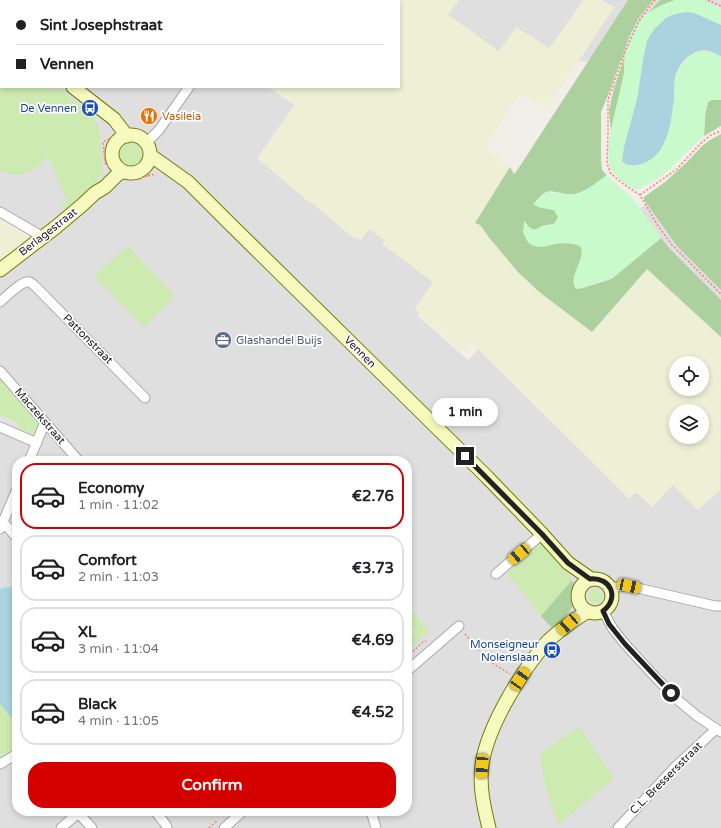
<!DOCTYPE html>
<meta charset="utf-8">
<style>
body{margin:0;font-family:"Varela Round",sans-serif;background:#f6f6f6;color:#202124;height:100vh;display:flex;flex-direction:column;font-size:15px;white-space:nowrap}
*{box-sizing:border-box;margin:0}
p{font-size:13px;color:#757577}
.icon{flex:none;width:22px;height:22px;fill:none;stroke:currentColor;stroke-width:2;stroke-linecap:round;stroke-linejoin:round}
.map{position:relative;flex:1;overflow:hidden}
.details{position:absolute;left:12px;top:456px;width:400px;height:360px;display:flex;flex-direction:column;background:#fff;border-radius:16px;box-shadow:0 2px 6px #0003}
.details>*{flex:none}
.top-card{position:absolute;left:0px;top:0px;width:400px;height:88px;box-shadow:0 2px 6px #0003;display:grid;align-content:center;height:88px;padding:0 16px;background:#fff}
.tools{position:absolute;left:669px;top:356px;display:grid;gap:8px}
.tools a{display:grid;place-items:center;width:40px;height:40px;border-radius:50%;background:#fff;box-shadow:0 2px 6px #0003;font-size:20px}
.end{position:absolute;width:18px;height:18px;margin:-9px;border:5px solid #222;background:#fff;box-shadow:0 0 0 2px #fff}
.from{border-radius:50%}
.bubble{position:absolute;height:28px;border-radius:14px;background:#fff;box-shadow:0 2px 6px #0003;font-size:13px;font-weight:700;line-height:28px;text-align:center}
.car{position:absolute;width:12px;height:24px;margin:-12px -6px;border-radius:5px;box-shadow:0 0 3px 1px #0007;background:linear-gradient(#f5c518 24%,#345 0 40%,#f5c518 0 76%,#345 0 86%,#f5c518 0)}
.top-card b{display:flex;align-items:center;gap:14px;height:38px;font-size:15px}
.top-card b+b{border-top:1px solid #e0e0e0}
.top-card i{width:10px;height:10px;background:#202124}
ul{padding:7px 0 0;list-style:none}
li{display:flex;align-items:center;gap:12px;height:66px;margin:0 8px 6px;padding:0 8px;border:2px solid #e0e0e0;border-radius:16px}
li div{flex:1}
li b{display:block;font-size:15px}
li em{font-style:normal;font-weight:700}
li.active{border-color:#d40000}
li>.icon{width:36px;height:36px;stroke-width:1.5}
.action{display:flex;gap:8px;margin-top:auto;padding:8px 16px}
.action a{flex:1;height:46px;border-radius:16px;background:#d40000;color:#fff;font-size:16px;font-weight:700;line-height:46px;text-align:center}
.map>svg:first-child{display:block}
.residential{fill:#e0dfdf;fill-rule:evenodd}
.farmland{fill:#eef0d5;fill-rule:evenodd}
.grass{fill:#cdebb0}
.forest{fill:#add19e}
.park{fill:#c8facc}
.parking{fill:#e2e2e2}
.water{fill:#aad3df}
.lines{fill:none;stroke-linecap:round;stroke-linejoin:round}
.street-casing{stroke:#a9a9a9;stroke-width:11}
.secondary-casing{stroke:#707d05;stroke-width:15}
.path{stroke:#fa8072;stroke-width:1.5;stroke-dasharray:2 2;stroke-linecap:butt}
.street{stroke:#fff;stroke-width:9}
.secondary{stroke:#f7fabf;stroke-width:13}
.route{stroke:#222;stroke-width:5}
.labels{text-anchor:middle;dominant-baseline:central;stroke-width:3.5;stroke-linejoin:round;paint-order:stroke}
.transit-label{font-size:11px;fill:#164399;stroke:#fff;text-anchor:end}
.food-label{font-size:11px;fill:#c56008;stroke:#fff;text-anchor:start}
.street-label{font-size:11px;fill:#222;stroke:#fff}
.service-label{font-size:11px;fill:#4e5e75;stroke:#fff;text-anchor:start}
</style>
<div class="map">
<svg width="721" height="828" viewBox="0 0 721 828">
<rect width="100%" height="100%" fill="#f2efe9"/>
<path class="residential" d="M0,0H331L330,1H1V87H275L300,103L355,237L378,226L444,290L418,316L468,360L481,347L721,138V828H0ZM676,363H702V389H676ZM676,411H702V437H676ZM17,461H407V811H17Z
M413,0H721V55L508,65Z"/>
<path class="farmland" d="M252,0H459L448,15L499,51L516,27L549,48L584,0H602L614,7L548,108L519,95L485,147L510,167L475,223L480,225L491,240L518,272L538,291L592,332L647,269L721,337L720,490L698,510L673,485L652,507L636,492L629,499L472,343L461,352L426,321L415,309L433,282L382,244L384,240L369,229L361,240L352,237L311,202L310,203L257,158L294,105L268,87H399V1H252ZM676,363H702V389H676ZM676,411H702V437H676Z
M0,219L32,234L0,263Z"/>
<path class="grass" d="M95,0H239L238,1H96Z
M1,77V87H57L95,118L99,129L103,172L90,192L83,199H77L65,209L60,206L67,200L48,157C29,173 25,179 0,171V78Z
M118 154a12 12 0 1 1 24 0a12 12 0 1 1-24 0Z
M128,246L174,295L168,304L144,327L94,276Z
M0,377L39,422C41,441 26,434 16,430L18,423L0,415Z
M541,541L565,569L572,580L541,616L507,573Z
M588 596a7 7 0 1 1 14 0a7 7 0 1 1-14 0Z
M407,605L429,631L410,648L407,645V640L416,632L407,622Z
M0,704L17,724V747L3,755L0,754Z
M579,727L614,778L560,824L558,823C549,799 542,779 540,753Z"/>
<path class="forest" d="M628,0H653L638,19L629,37L611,88L601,112V159L602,170L607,175C596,183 586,192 574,194C565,196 553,189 546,192C542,194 539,198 536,201L538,207L554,210L558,216C555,228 550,223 542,226C539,227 538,229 536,230C530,229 527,226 525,222L523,232L528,242C531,244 535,246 539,246C545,247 550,245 555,244C560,243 580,242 582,248C584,253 580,262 578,267C577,273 578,282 579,289L609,280L613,278L661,238L671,250L721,300V337L647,269L592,332L538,291L518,272L491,240L480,225L475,223L510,167L514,174L518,169Z
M660,0H675L658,7L646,15Z
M625,55L624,73L611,133L609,110L610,105L614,88Z
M713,99L721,100V126L704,136L705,115L708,102Z
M721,134V290L677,246L652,211L644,200V197L665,182L686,163L702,146L710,140Z
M572,580C575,589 570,594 574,605L554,630L541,616Z"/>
<path class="park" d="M675,0H703L721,9V25L694,13L661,23L652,32L647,41L643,60L637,99L624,147L622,160C625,162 628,165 630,166C635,167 643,164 647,161C656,156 663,148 666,138C671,126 673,112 674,99C675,80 673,73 688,58C697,47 710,51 721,56V100H711L708,102L705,115L704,136C690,147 679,162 665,173C656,180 646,185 637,190C627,186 614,178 610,167C603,144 620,98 624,74C625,67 623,60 626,53C628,44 634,30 639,22C647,10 662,5 675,0Z
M607,175C616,186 625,191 634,200L661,238L613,278L583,288L576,289C567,277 585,262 581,247C574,242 562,242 553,244C549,245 545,247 540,247C525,246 523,234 524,221L529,227L534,230L543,226L554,224L557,221L558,217L554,210L538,207L533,204L541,196L547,192C555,192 562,195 570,195C583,195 596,183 607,175Z"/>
<path class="parking" d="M0,415L19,423L16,430L0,423Z"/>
<path class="water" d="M686,12L694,13L721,25V56C716,54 710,50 704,50C689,51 678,65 675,78C674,85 674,92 674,99C671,123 668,155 642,164C634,166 628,167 622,161L624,147L637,99L643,60L647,41L654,29L666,18L675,14Z
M12,587L17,592V724L0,704V591L1,588Z"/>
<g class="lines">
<defs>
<path id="street" d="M246,1L247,0
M147,144L149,140L159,130L189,87
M0,212L43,237
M0,302C6,297 22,280 30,282C32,283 33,285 35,286L145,398
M0,371L79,461
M0,427L37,443
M29,461L45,422
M0,521L3,522L17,538
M0,529L17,489
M496,574L542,534
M611,588L617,587L629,586L715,606H721
M603,611L613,629L625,644L656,678L679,701L697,716L721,732
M407,671L459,626
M0,764L17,754
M155,811L166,825L167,828
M371,811L376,828
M61,828L76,815L81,816L92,828
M224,828L243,811
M618,828L674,768L716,729"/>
<path id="secondary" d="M0,29L1,30
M73,87L114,119L127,136
M112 154a19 19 0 1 1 38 0a19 19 0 1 1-38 0Z
M150,155L188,182L226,220L487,477L542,534L568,563L591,579
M0,270L56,227L81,206L95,193L105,187L117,175L123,171
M578 596a17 17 0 1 1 34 0a17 17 0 1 1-34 0Z
M489,828C484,808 479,786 482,765C487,727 523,668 549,640C561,629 574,620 588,611"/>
</defs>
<use href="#street" class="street-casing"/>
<use href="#secondary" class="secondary-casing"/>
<path class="path" d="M655,0L649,7L639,21L633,34L626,49L608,100V133L607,163L611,174L622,183L640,195L658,226L672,245L721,294
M708,0L721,6
M137,129L143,134
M109,167L105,163L103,142L113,137
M148,176L156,174
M129,180L148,176L150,169
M640,195L677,169L702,142L711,135L721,131
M465,634L489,661L510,674
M407,657L423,642L426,641
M209,828L218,820"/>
<use href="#street" class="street"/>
<use href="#secondary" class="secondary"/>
</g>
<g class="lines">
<path class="route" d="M465,456L542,534L568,563L590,579C611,577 620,598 603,611L609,624L625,644L671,693"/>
</g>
<defs>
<symbol id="bus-disc" viewBox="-11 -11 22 22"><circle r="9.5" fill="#1a4fb4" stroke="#fff"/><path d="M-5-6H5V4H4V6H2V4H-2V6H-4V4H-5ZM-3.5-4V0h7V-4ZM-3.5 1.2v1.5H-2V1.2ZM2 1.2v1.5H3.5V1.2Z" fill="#fff"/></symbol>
<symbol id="restaurant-disc" viewBox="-11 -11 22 22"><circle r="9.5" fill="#e8710a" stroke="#fff"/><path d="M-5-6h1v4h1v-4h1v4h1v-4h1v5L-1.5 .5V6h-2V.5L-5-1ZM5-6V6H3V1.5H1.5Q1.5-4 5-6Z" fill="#fff"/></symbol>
<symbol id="office-disc" viewBox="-11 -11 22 22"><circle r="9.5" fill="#5c6f8a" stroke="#fff"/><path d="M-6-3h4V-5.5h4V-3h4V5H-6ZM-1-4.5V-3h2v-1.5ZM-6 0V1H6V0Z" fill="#fff"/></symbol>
</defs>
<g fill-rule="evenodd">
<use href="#bus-disc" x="80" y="98" width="20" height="20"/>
<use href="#restaurant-disc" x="139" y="106" width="20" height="20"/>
<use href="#office-disc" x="213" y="330" width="20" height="20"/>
<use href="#bus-disc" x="542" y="640" width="20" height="20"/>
</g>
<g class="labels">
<g class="transit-label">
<text x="77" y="108">De Vennen</text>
<text x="539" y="644">Monseigneur<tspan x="539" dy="13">Nolenslaan</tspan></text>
</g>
<g class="food-label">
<text x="162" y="116">Vasileia</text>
</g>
<g class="street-label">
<text transform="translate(48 232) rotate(-38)">Berlagestraat</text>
<text transform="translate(88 339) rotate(45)">Pattonstraat</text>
<text transform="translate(360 352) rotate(45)">Vennen</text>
<text transform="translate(40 416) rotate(49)">Maczekstraat</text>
<text transform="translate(666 778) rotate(-45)">C.L. Bressersstraat</text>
</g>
<g class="service-label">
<text x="236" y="340">Glashandel Buijs</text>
</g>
</g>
</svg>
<div class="tools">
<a><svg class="icon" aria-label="locate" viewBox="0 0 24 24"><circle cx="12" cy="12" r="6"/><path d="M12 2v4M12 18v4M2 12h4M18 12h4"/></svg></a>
<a><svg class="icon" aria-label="layers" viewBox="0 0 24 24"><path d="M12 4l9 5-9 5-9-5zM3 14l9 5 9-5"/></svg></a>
</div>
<i class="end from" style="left:671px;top:693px"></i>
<i class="end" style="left:465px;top:456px"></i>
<div class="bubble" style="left:432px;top:398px;width:66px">1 min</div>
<i class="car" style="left:519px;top:554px;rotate:230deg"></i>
<i class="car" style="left:629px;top:586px;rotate:102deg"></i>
<i class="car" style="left:568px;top:624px;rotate:228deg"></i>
<i class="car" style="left:520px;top:679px;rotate:34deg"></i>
<i class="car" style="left:482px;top:766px;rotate:183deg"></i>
<div class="top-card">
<b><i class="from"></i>Sint Josephstraat</b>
<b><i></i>Vennen</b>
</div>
<section class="details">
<ul>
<li class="active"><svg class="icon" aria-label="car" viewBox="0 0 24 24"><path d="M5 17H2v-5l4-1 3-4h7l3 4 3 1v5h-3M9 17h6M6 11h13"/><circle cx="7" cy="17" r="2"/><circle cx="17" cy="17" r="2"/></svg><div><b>Economy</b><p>1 min · 11:02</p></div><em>€2.76</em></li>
<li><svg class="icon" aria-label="car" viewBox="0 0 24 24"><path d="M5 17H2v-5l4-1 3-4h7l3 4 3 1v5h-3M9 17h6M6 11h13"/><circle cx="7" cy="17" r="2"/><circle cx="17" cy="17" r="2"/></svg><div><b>Comfort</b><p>2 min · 11:03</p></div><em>€3.73</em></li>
<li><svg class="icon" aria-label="car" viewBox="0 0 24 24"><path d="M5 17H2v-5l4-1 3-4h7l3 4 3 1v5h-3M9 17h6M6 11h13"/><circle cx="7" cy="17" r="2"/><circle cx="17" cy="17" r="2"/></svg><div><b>XL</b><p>3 min · 11:04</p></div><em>€4.69</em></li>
<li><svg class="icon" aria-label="car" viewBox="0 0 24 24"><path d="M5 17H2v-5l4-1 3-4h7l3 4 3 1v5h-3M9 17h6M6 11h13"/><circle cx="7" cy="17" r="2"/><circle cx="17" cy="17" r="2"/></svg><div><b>Black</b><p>4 min · 11:05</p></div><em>€4.52</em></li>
</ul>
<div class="action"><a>Confirm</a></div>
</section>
</div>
